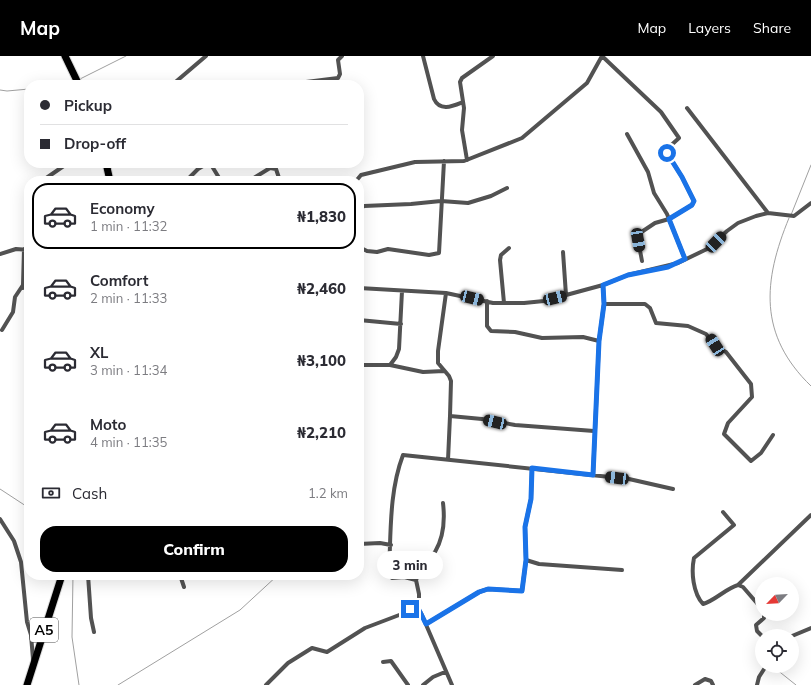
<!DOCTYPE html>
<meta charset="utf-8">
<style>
body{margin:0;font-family:Mulish,sans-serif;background:#f2f2f3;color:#2b2b33;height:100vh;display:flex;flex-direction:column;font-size:15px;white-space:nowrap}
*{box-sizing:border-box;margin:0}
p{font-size:13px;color:#7c7c81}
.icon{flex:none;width:22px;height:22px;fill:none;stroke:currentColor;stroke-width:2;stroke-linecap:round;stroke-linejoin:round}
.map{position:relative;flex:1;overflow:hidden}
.drawer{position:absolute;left:24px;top:120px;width:340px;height:404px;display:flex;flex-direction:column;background:#fff;border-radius:16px;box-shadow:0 4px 16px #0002}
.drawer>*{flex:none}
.top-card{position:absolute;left:24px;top:24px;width:340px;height:88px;border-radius:16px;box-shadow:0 4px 16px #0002;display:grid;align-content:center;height:88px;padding:0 16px;background:#fff}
.needle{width:26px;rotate:245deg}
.buttons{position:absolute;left:755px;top:521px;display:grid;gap:8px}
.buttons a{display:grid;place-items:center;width:44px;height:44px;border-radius:50%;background:#fff;box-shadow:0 4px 16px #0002;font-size:20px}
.end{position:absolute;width:18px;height:18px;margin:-9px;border:5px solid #1a73e8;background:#fff;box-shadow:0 0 0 2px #fff}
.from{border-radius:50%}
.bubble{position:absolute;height:28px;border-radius:14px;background:#fff;box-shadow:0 4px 16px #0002;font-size:13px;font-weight:800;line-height:28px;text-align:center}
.car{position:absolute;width:12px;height:24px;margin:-12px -6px;border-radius:5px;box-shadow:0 0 3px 1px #0007;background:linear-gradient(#222 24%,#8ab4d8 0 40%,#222 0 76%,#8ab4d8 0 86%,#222 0)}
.top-card b{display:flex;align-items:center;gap:14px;height:38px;font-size:15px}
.top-card b+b{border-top:1px solid #e1e1e2}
.top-card i{width:10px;height:10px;background:#2b2b33}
ul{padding:7px 0 0;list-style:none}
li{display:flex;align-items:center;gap:12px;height:66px;margin:0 8px 6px;padding:0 8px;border:2px solid transparent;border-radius:16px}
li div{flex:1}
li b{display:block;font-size:15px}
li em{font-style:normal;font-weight:800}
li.on{border-color:#000}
li>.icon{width:36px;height:36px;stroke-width:1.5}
.pay{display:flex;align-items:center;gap:10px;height:44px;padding:0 16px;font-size:15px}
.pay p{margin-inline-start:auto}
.cta{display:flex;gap:8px;margin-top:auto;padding:8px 16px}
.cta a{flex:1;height:46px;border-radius:16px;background:#000;color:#fff;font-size:16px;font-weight:800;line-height:46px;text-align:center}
header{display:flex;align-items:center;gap:24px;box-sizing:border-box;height:56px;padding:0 20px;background:#000;color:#fff}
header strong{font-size:19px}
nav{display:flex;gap:22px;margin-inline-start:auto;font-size:14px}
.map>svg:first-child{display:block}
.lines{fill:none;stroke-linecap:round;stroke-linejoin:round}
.stream{stroke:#a0a0a0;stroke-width:1}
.trunk-casing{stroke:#dbdbdb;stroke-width:9}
.minor{stroke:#525252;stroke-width:4}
.trunk{stroke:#000;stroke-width:7}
.route{stroke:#1a73e8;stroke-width:5}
.labels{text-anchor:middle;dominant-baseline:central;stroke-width:3;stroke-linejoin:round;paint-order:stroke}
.shield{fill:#fff;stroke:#4c4c4c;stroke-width:1}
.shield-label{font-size:14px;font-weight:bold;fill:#000}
</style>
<header>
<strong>Map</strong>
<nav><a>Map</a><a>Layers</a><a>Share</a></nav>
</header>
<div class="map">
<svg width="811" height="629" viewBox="0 0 811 629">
<rect width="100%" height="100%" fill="#fff"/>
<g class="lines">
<path class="stream" d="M80,23L126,0
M63,29L73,25
M0,34L7,35L29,33
M791,159L811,109
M789,162C763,225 758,279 811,330
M0,433L29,452
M73,519L72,581L79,629
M776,613L796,629
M118,629L240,554L278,519"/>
<defs>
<path id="trunk" d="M65,0L79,29
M106,107L110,125
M27,629L62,519"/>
</defs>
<use href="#trunk" class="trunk-casing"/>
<path class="minor" d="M423,0L434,43C440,56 453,50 463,46
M602,0L661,56L679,82L667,93V97L682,121L694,145L692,149L669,163L655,167L640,177L638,184L642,205
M172,29L206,0
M282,29L338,22L340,18L338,4L342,0
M687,52L768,157
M627,78L648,116L654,137L667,158L685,203
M467,104L462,74L464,52L460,26L462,22L493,0
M210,107L221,125
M330,107V110
M107,112L118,107
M270,112L276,113L280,125
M42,125L68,107
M186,125L198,113L208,107
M249,125L270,112L275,107
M356,125L361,119L415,106L464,105L522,82L587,27L602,0
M359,142L361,151
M359,154L364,150L411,148L441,145L468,147L491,140L507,132
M359,191L367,195L377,196L388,193L429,199L439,197L444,105
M563,196L566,239
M0,198L16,193L29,194
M22,232L29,231
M359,232L446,237L493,247H524L544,245L603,229L628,219L678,207L707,193L727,175L738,167L756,160L768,157L794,160L811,147
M446,237L438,295V307L449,320L451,325L450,360L482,363L515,369L594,375
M487,245V270L491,275L515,276L542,282L583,281L599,285L593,419
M504,247L500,204L501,199L509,192
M604,248H645L650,252L656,267L688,270L706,278L717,291L726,296L751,328L752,341L728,367L724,378L751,405L761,397L773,379
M359,264L401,268
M2,274L13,256L15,241L23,229L24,193
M599,285L604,248L603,229
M359,309H390L396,301L399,293L402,235
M390,309L423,316L444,315
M448,404L450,360
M723,456L734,469L694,502C691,516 693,537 703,548C716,544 725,533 738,529L743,531L762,553
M0,463L14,485L21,506L27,566L31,579L33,603
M359,488L380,487L391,489
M526,504L539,508L622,514
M88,519L91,562L94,576
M180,519L184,531
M416,524C421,511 427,507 435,496C444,481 445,464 443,447
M738,529L811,459
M419,554V538L416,524L404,521L392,522L389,516C391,477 389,436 403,399L629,423L673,433
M426,568L479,536L488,533L522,535L526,504L525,471L531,443L532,412
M762,580L757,575L756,569L764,562V558
M792,580L811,572
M383,606L391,605L408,629
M266,629L288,607L312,592L327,596L365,572L415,553L421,557L452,629
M423,629L433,621L445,616
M695,629L705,623L711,625L713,629
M757,629L759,621L766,610"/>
<use href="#trunk" class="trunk"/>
</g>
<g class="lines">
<path class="route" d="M410,553L419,554L426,568L479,536L488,533L522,535L526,504L525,471L531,443L532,412L593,419L599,285L604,248L603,229L628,219L668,211L685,203L669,163L692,149L694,145L682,121L667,97"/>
</g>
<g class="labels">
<rect class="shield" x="30" y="562" width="28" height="24" rx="3"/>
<g class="shield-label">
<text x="44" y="574">A5</text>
</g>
</g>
</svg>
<div class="buttons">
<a><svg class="needle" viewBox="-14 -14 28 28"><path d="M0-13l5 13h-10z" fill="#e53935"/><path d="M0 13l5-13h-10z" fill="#7c7c81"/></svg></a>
<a><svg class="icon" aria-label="locate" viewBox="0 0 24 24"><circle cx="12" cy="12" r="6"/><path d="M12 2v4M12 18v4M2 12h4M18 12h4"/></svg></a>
</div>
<i class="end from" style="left:667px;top:97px"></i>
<i class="end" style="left:410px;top:553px"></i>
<div class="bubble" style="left:377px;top:495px;width:66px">3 min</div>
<i class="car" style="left:638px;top:184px;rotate:170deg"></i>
<i class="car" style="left:716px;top:186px;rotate:44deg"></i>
<i class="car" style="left:472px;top:242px;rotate:104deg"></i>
<i class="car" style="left:555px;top:242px;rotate:77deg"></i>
<i class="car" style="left:715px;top:289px;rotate:327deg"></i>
<i class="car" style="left:495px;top:366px;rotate:283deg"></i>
<i class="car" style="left:617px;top:422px;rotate:277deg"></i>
<div class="top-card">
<b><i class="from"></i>Pickup</b>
<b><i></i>Drop-off</b>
</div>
<section class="drawer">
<ul>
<li class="on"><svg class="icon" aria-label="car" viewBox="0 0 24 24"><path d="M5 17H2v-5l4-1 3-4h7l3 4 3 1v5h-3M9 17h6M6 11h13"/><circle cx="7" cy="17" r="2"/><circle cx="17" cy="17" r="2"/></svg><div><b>Economy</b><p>1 min · 11:32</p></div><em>₦1,830</em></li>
<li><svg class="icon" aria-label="car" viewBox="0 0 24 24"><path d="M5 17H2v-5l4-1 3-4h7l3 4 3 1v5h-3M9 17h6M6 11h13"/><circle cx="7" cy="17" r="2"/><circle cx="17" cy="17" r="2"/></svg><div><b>Comfort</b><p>2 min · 11:33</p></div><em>₦2,460</em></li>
<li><svg class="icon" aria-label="car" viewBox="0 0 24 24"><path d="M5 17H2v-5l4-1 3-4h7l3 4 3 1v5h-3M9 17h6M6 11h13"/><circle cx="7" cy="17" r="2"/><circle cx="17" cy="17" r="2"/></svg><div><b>XL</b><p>3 min · 11:34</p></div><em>₦3,100</em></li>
<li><svg class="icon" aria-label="car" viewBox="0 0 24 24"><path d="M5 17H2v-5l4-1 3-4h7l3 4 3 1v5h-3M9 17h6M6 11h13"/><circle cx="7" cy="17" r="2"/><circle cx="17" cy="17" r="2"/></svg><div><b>Moto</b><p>4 min · 11:35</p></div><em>₦2,210</em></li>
</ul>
<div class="pay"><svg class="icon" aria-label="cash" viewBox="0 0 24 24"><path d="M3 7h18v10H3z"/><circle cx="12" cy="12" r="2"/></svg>Cash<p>1.2 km</p></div>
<div class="cta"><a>Confirm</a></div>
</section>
</div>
